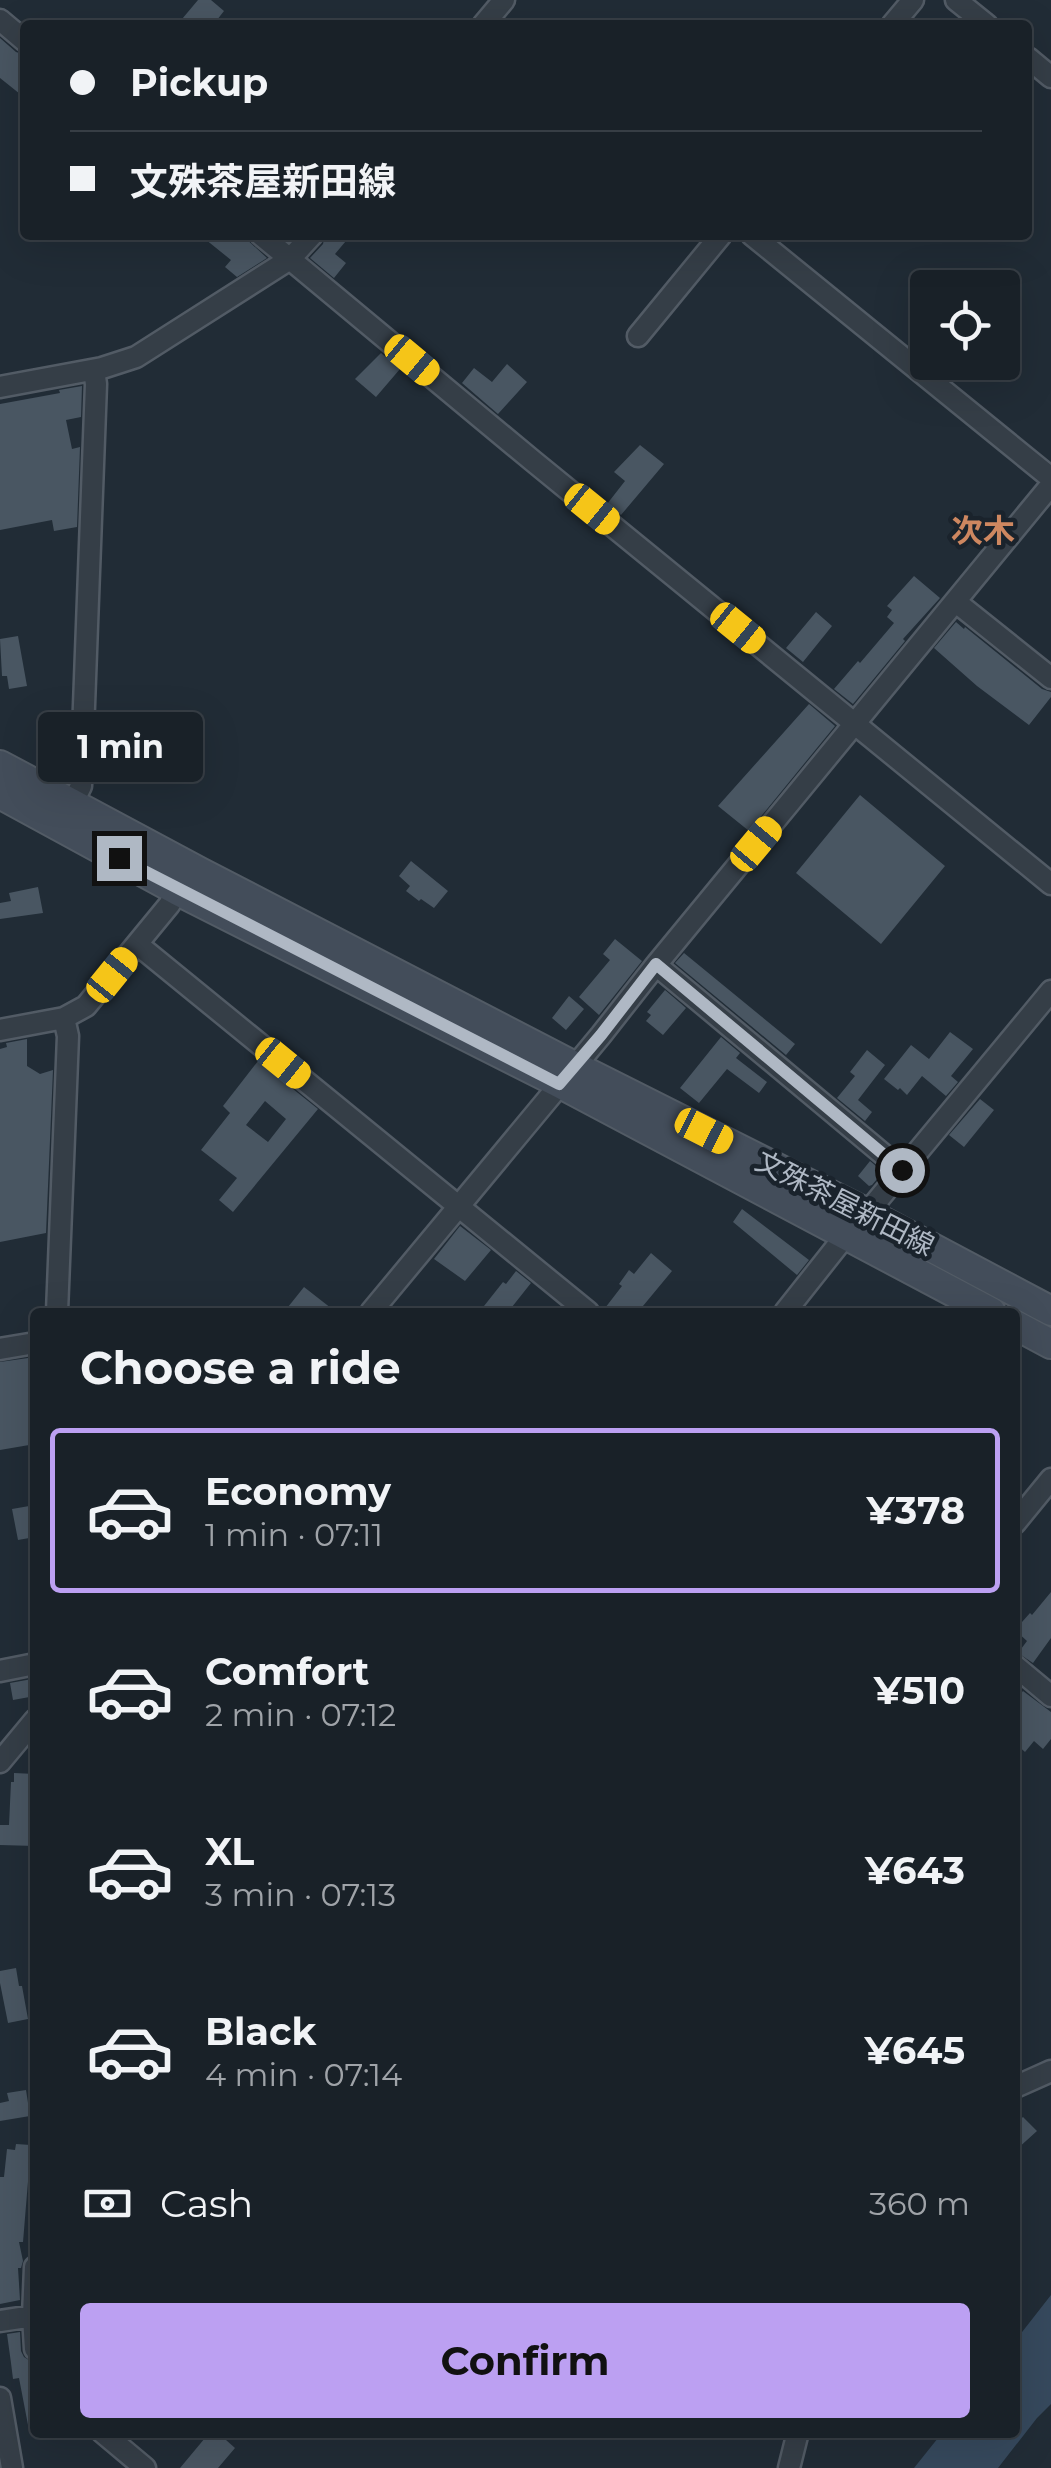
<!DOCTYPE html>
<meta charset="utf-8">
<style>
body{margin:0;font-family:Montserrat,"Noto Sans JP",sans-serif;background:#262e34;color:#f1f3f6;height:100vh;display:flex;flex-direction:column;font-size:38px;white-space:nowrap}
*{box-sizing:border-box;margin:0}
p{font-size:32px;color:#9fa3a8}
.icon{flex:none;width:55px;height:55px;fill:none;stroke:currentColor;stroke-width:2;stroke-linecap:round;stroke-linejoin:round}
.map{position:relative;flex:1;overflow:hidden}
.side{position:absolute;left:30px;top:1308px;width:990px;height:1130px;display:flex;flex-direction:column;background:#192128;border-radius:10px;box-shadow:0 10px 40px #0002,0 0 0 2px #373e45}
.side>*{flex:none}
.hud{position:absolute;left:20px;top:20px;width:1012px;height:220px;border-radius:10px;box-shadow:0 10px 40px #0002,0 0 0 2px #373e45;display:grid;align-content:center;height:220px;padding:0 50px;background:#192128}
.buttons{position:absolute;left:910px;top:270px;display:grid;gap:20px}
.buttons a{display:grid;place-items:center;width:110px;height:110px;border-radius:10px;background:#192128;box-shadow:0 10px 40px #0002,0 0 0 2px #373e45;font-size:50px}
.end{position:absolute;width:45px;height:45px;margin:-22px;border:12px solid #afb8c4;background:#111;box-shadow:0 0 0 5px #111}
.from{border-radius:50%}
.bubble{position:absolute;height:70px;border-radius:10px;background:#192128;box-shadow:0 10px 40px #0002,0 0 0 2px #373e45;font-size:32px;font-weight:700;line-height:70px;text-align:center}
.car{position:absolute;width:30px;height:60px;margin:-30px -15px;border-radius:12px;box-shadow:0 0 8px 2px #0007;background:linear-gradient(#f5c518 24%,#345 0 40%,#f5c518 0 76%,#345 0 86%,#f5c518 0)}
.hud b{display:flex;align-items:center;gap:35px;height:95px;font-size:38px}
.hud b+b{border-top:2px solid #373e45}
.hud i{width:25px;height:25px;background:#f1f3f6}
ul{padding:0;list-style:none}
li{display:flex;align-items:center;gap:30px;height:165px;margin:0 20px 15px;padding:0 30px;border:5px solid transparent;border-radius:10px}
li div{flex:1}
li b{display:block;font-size:38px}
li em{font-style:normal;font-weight:700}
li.current{border-color:#bca0f2}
li>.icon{width:90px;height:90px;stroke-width:1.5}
h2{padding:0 50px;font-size:45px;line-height:120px}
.pay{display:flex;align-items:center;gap:25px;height:110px;padding:0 50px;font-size:38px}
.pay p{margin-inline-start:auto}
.cta{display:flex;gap:20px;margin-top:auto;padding:20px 50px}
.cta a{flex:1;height:115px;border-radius:10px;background:#bca0f2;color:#111;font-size:40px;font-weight:700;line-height:115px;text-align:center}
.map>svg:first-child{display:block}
.water{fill:#36495d}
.building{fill:#495662;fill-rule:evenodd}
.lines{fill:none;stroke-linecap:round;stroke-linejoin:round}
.street-casing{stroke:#525b65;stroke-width:25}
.secondary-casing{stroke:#525b65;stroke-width:32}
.street{stroke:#353e47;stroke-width:20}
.secondary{stroke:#434d5a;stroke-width:28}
.route{stroke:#afb8c4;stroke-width:12}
.labels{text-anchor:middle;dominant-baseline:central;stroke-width:9;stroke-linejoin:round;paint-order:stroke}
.street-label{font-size:28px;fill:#afb8c4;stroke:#1a232c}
.quarter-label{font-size:32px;font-weight:bold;fill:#ce8760;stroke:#1a232c}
</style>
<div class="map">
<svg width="1051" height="2468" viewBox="0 0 1051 2468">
<rect width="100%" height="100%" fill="#212c36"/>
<path class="water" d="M1051,2295V2404L1037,2418L998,2468H914L942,2433L1015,2432V2341Z"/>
<path class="building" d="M198,0H211L224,11L213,25H177Z
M0,38L16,52L25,55V98L0,78Z
M200,235H242L267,258L237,277L225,267L231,260Z
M325,235H351L335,254L346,263L334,278L310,258L323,244Z
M381,353L400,369L376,397L355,379Z
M507,364L527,382L498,414L462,383L474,368L492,382Z
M82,386L81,417L66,420L72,449L80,447L77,527L54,531L52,520L0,530V404L60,393L59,390Z
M640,445L664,464L621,515L607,504L625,481L614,472Z
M914,576L940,598L903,639L905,641L853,704L834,689L858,661L860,663L894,623L887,617L892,610L887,606Z
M816,612L832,626L803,662L786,648Z
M956,622L964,629L965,627L1042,689L1051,692V697L1029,725L977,686L934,648Z
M18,636L27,686L9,689L7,676H2L0,639Z
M809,704L835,726L749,831L718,806Z
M860,795L945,866L881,944L796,873Z
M411,861L448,891L434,908L421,899L419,901L406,891L410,886L399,876Z
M38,887L43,913L0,919V903L11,901L9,893Z
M615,939L642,961L599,1015L579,997L610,960L603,954Z
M684,953L795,1044L786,1055L675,963Z
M665,990L686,1008L663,1035L646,1021L651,1015L647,1012Z
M569,996L584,1009L566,1030L552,1018Z
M950,1032L973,1049L951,1076L958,1082L946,1096L922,1076L907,1095L900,1088L898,1090L884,1079L911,1045L929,1059Z
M721,1037L740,1053L736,1058L767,1082L759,1093L727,1069L699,1103L680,1088Z
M27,1039V1066L40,1074L53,1070L46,1233L0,1242V1049L7,1047L6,1043Z
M867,1050L885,1065L858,1100L872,1112L865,1121L837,1098L855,1076L850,1072Z
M258,1061L318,1109L233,1212L219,1200L237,1178L201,1150L230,1113L223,1106ZM265,1101L286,1119L268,1142L246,1125Z
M980,1099L994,1110L964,1147L949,1135Z
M870,1161L883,1172L872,1185L869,1186L858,1176Z
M742,1209L809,1260L797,1275L733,1222Z
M460,1226L491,1250L465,1281L434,1259Z
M651,1253L672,1271L638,1312H602L622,1286L619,1284L629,1270L634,1274Z
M516,1271L531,1283L508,1312H491L484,1306L503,1282L506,1284Z
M304,1287L336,1312H284Z
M35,1357V1444L0,1450V1362Z
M35,1505V1537L18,1540L12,1509Z
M1051,1592V1638L1033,1663L1018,1653L1027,1641L1015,1630L1030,1613L1032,1615Z
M32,1679L35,1696L13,1700L10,1683Z
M1023,1691L1051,1712V1739L1043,1749L1034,1741L1025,1752L1015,1743V1700Z
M14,1773L35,1774V1846L0,1845V1825H9L11,1782H14Z
M16,1968L19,1986H22L28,2019L8,2023L0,1983V1971Z
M26,2090L30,2116L0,2121V2103L9,2101L7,2093Z
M1023,2117L1037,2131L1015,2151V2124Z
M16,2144L31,2145L23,2242H19L23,2261L21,2268H18L20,2300L0,2304V2177H4L7,2149L15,2150Z
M20,2332L21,2351L24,2357L32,2362L35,2378V2424L28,2425L19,2378L13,2379L11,2363L7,2334Z
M210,2432H217L235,2448L218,2468H180Z"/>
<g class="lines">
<defs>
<path id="street" d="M956,0L987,25
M0,20L25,41
M483,25L504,0
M892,25L913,0
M1028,58L1051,77
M261,235L533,461L1051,884
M752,235L1051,478
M638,336L721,235
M0,387L102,368L136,357L290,259L312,235
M956,602L1051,678
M72,804L81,786L96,384L94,370
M137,944L588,1312
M656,965L902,1170
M0,1030L64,1018L86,1006L169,905L178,891
M867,1213L1051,991
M57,1312L68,1036L64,1018
M371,1312L601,1035L656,965L1051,485
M785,1312L846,1235
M0,1349L35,1343
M1015,1523L1051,1479
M1015,1666L1051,1696
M0,1671L35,1664
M0,1762L35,1720
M1015,2087L1051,2071
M33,2316L35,2267
M0,2321L33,2316L35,2349
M0,2398L12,2468
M102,2432L145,2468
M789,2468L798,2432"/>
<path id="secondary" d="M0,765L200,872L574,1066L867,1213L1051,1311
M0,794L178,891L559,1083L991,1312
M1015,1325L1051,1344"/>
</defs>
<use href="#street" class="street-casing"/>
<use href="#secondary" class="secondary-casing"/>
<use href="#street" class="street"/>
<use href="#secondary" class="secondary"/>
</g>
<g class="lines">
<path class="route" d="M119,858L559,1084L601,1035L656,964L902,1170"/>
</g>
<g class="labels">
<g class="street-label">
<text transform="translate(845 1203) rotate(27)">文殊茶屋新田線</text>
</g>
<g class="quarter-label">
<text x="983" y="530">次木</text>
</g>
</g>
</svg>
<div class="buttons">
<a><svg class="icon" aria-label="locate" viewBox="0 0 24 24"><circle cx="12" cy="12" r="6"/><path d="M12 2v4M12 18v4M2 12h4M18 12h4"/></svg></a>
</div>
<i class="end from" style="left:902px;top:1170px"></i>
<i class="end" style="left:119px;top:858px"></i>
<div class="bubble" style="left:38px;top:712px;width:165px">1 min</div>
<i class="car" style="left:412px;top:360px;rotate:130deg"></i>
<i class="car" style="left:592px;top:509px;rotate:129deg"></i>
<i class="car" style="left:738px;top:628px;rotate:129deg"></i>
<i class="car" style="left:756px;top:844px;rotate:40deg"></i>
<i class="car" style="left:112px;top:975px;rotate:39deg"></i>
<i class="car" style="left:283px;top:1063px;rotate:129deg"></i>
<i class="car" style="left:704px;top:1131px;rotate:117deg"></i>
<div class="hud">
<b><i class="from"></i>Pickup</b>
<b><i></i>文殊茶屋新田線</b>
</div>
<section class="side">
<h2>Choose a ride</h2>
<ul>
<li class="current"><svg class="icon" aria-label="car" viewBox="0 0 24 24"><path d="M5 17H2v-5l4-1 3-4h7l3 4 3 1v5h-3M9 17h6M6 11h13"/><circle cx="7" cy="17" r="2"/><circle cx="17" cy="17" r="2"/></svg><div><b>Economy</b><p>1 min · 07:11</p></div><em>¥378</em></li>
<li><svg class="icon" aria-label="car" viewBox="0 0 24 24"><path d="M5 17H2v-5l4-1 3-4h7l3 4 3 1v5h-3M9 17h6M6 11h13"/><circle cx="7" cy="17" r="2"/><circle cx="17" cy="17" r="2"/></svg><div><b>Comfort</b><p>2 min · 07:12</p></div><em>¥510</em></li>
<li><svg class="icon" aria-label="car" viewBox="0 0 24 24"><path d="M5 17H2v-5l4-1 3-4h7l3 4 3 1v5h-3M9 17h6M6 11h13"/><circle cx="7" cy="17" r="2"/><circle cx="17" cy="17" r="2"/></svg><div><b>XL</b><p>3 min · 07:13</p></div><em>¥643</em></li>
<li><svg class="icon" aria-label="car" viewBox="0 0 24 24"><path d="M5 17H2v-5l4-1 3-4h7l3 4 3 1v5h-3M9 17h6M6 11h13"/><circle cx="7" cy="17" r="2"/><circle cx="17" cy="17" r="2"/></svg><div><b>Black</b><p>4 min · 07:14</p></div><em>¥645</em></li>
</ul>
<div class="pay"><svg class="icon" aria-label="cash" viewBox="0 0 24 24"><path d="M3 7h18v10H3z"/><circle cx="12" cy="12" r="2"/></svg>Cash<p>360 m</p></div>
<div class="cta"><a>Confirm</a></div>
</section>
</div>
